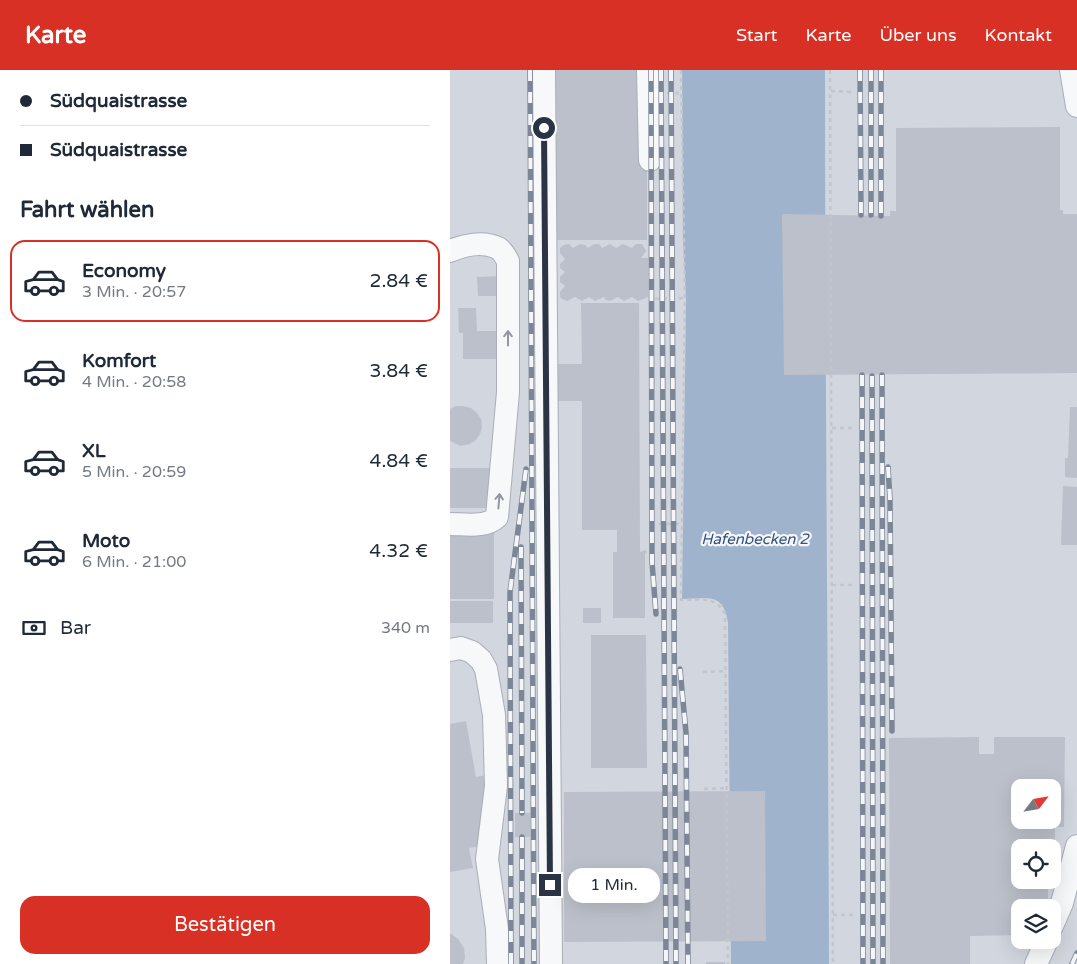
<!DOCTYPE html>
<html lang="de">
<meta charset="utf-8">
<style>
body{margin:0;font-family:"Varela Round",sans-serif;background:#f2f2f3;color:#1f2937;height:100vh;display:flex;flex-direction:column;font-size:19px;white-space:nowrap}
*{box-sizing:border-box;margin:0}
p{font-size:16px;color:#747a83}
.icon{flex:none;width:28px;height:28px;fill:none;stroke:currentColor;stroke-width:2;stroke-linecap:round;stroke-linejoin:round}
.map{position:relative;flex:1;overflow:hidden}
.sheet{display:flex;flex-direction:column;background:#fff;width:450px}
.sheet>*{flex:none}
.banner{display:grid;align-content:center;height:110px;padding:0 20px;background:#fff}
.needle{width:32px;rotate:59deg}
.tools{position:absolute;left:561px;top:709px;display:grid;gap:10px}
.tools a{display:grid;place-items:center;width:50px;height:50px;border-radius:10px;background:#fff;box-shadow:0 5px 20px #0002;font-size:25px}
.end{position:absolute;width:22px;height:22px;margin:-11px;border:6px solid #2b3445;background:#fff;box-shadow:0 0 0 2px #fff}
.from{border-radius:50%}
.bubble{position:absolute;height:35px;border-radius:15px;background:#fff;box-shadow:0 5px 20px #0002;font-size:16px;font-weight:600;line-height:35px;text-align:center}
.banner b{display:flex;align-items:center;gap:18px;height:48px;font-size:19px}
.banner b+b{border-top:1px solid #e0e1e3}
.banner i{width:12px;height:12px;background:#1f2937}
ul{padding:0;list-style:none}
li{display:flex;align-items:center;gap:15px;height:82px;margin:0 10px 8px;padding:0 10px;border:2px solid transparent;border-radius:15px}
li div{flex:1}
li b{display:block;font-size:19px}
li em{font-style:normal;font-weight:600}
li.selected{border-color:#d93025}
li>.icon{width:45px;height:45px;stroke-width:1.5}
h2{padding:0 20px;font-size:22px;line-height:60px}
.pay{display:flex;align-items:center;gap:12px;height:55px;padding:0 20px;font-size:19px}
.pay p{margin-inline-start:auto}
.primary-button{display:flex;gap:10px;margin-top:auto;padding:10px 20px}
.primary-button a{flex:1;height:58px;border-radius:15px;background:#d93025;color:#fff;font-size:20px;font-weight:600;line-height:58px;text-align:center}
header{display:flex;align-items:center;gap:30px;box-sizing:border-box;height:70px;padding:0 25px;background:#d93025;color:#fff}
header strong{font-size:24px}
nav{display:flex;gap:28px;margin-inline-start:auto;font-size:18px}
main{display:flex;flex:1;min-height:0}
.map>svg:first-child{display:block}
.built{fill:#d2d6de;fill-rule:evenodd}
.water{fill:#9fb4cc}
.building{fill:#bbc0ca;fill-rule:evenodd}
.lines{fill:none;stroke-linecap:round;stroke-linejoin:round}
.minor-casing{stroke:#a9aeb7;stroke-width:24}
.path{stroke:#c2c5cb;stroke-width:2.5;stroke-dasharray:4 4;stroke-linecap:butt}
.minor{stroke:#f7f8fa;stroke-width:22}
.rail-casing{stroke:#7d8696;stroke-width:5.5}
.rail{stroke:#f4f6f9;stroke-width:4;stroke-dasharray:11;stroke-linecap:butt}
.oneway{stroke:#9196a0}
.route{stroke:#2b3445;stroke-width:6}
.labels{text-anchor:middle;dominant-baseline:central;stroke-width:4.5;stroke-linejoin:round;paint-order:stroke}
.water-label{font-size:15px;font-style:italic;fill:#34527a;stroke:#f4f6f9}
</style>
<header>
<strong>Karte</strong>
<nav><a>Start</a><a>Karte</a><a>Über uns</a><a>Kontakt</a></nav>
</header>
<main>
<section class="sheet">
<div class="banner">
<b><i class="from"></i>Südquaistrasse</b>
<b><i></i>Südquaistrasse</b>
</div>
<h2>Fahrt wählen</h2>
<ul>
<li class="selected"><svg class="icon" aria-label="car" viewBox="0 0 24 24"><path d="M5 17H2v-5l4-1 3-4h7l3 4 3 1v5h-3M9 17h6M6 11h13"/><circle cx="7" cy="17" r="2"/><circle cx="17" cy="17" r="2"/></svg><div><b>Economy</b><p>3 Min. · 20:57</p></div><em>2.84 €</em></li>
<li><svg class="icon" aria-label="car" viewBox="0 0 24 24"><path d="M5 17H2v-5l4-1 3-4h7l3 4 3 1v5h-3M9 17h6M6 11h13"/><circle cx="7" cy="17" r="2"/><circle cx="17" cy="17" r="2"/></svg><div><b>Komfort</b><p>4 Min. · 20:58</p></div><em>3.84 €</em></li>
<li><svg class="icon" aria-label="car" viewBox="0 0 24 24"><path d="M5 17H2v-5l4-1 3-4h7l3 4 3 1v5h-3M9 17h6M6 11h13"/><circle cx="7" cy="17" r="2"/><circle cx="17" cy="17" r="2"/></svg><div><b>XL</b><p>5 Min. · 20:59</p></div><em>4.84 €</em></li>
<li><svg class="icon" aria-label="car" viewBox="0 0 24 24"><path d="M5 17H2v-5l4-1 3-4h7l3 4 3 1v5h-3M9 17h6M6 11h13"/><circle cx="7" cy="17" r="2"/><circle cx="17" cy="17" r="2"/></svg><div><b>Moto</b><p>6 Min. · 21:00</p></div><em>4.32 €</em></li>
</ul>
<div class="pay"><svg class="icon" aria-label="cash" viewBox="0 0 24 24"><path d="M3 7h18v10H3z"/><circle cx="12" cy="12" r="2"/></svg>Bar<p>340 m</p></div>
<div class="primary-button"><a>Bestätigen</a></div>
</section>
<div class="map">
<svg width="627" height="894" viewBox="0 0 627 894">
<rect width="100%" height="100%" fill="#e4e7ec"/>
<path class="built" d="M0,0H627V894H0ZM570,718H602V750H570ZM570,778H602V810H570ZM570,838H602V870H570Z"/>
<path class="water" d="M232,0H375C375,298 378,596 379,894H281L278,553C274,522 257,528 232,529L236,228L233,170Z"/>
<path class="building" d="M102,0H197V170H102Z
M610,57V140H613V144H627V303L334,305L332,144L440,146V141H446V58Z
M119,174L123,178L130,174L135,175L138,178L144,174H149L152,178L160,174L166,178L173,174L182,178L186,174H192L196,181L191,188H198V227L188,231L182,227L174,231L168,227L160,231L156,230L154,227L145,231L139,227L132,231L125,227L117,231L112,229L110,227V222L115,216L110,212V207L115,202L110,198V194L115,189L110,183V178L114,175Z
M51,206V226H28L27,207Z
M131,233H189L190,482L195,480L197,482L195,484V548H163V482H167V460H132V331H103V294H132Z
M8,238H26L27,261H51V289H13V263H9Z
M6,336H13L21,338L27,343L31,349L32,357L30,364L25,371L19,374L11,376L0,371V339Z
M620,337H627V408L615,407V388H618Z
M0,398H43V438H0Z
M613,416L627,417V475H611Z
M0,458H44V529H0Z
M0,531H43V553H0Z
M133,538H151V553H133Z
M141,565H196L197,698H141Z
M16,651L26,707L36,705L41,733L31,735L36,761L32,776L19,778L23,798L0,802V654Z
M529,667V684H544V667H615L614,757H605V794H602V778H570V810H598V829L582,830V838H570V865L520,866V894H440L439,668ZM570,718H602V750H570Z
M315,721L316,871L114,872V722Z
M65,743H80V767H65Z
M0,863L8,869L14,878L15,888L13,894H0Z
M256,892H275V894H256Z"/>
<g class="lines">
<defs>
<path id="minor" d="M94,0L101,894
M198,0L200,90
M621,0L627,36
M0,181C14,175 33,171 48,178C53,181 55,186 58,191V322L47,447C36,458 15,454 0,454
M0,580L11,578L22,582L31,590L36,599L44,645L46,716L37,789L47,859L48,894
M602,856L612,833L627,776
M586,894L597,870"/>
</defs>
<use href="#minor" class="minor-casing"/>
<path class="path" d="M231,0L235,228L231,530C251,530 263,525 275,543L278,894
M380,0L383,894
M381,21L403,22
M217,23H231
M205,229L235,228
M382,358H405
M209,454H231
M382,515H405
M253,602L276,601
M254,719L277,718
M383,845H407"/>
<use href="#minor" class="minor"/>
<defs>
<path id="rail" d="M80,0L84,894
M201,0L202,492L206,544
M211,0L216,894
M221,0L226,894
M410,0L411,145
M421,0V145
M431,0V146
M412,305L413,894
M432,305L433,894
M422,306L423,894
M438,397L440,429L442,661
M71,477L72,743
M230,599L236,663L238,894
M72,767V894
M61,894L60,522L76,399
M622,894L627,883"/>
</defs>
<use href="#rail" class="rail-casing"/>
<use href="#rail" class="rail"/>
</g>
<defs><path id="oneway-shaft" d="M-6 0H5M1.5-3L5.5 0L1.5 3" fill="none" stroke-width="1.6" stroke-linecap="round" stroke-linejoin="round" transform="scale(1.25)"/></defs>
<g class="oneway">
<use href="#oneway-shaft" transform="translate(58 268) rotate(-90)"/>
<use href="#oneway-shaft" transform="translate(49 431) rotate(-85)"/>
</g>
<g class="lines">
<path class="route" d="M94,58L100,815"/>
</g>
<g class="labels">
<g class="water-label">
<text x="305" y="469">Hafenbecken 2</text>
</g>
</g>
</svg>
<div class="tools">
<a><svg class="needle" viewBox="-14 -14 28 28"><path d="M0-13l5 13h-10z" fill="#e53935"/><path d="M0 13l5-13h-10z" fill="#747a83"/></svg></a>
<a><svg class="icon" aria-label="locate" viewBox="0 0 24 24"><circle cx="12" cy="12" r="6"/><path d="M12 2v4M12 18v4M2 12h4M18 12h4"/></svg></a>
<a><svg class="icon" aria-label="layers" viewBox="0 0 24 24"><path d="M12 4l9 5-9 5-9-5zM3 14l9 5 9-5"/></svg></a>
</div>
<i class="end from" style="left:94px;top:58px"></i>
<i class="end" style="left:100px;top:815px"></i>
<div class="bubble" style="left:118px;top:798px;width:92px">1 Min.</div>
</div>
</main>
